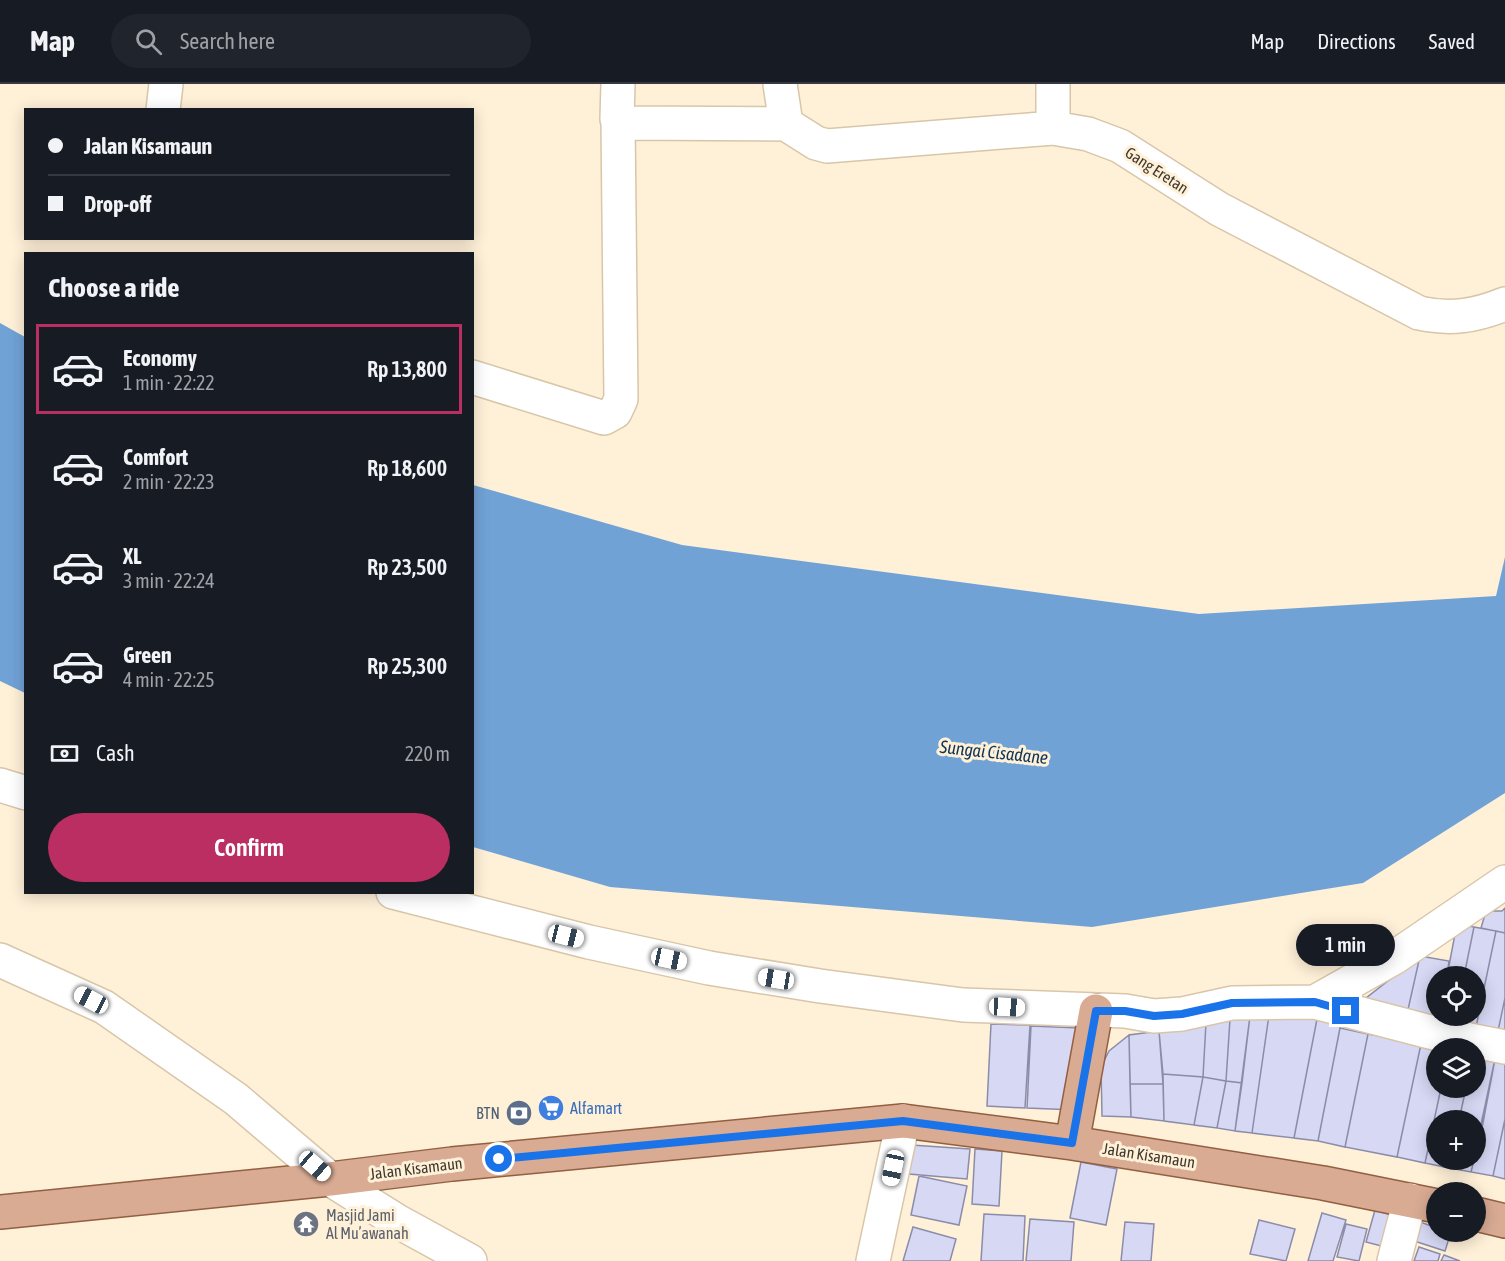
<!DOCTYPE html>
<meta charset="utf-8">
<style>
body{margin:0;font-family:"Asap Condensed",sans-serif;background:#20242c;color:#f1f3f6;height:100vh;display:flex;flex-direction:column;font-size:22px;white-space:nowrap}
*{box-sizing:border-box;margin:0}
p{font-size:20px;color:#9ea1a6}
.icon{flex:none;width:33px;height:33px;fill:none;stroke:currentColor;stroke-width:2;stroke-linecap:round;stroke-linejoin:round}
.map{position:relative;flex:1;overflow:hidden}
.sheet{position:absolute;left:24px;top:168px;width:450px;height:642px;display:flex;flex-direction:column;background:#171b24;border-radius:0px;box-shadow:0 3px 15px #0003}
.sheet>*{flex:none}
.top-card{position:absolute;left:24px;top:24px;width:450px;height:132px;border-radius:0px;box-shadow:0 3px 15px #0003;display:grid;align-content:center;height:132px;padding:0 24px;background:#171b24}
.controls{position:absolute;left:1426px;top:882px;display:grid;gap:12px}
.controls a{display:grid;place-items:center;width:60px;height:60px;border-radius:50%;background:#171b24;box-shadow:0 3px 15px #0003;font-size:30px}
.end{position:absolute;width:27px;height:27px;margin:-14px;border:8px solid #1a73e8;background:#fff;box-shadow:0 0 0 3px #fff}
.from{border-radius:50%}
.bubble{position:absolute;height:42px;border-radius:21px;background:#171b24;box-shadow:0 3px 15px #0003;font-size:20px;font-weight:600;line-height:42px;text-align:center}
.car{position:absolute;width:18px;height:36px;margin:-18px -9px;border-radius:8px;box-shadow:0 0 4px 2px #0007;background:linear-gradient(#fff 24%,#345 0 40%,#fff 0 76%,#345 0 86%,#fff 0)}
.top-card b{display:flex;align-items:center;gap:21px;height:57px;font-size:22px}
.top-card b+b{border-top:2px solid #363941}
.top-card i{width:15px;height:15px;background:#f1f3f6}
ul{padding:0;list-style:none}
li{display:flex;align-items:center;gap:18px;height:90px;margin:0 12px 9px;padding:0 12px;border:3px solid transparent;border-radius:0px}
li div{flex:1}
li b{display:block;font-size:22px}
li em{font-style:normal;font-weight:600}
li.on{border-color:#bb2e61}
li>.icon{width:54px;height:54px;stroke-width:1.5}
h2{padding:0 24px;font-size:27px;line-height:72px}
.pay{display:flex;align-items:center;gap:15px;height:66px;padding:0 24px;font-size:22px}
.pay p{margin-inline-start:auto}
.primary-button{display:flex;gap:12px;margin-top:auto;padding:12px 24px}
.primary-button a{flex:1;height:69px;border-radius:36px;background:#bb2e61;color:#fff;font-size:24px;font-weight:600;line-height:69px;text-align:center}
header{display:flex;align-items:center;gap:36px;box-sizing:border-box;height:84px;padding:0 30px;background:#171b24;border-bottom:2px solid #363941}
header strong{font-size:28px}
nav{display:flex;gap:33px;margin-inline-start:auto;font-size:21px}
.search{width:420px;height:54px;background:#20242c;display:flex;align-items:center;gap:15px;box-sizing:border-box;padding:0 21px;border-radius:33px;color:#9ea1a6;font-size:22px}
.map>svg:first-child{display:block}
.water{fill:#71a2d6}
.building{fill:#d7d8f4;stroke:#8a8caa;stroke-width:1.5}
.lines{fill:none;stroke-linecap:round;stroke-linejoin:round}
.minor-casing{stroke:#d8c6a9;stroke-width:36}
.major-casing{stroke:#935f40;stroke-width:36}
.minor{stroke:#fff;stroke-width:33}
.major{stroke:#d9ab93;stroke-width:33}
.route{stroke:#1a73e8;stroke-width:8}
.labels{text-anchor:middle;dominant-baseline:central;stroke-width:6;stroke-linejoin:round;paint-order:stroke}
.street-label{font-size:16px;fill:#40392d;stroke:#fff0d8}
.shop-label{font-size:16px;fill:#366cbe;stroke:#fff0d8;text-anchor:start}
.service-label{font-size:16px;fill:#4e5e75;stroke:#fff0d8;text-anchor:end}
.worship-label{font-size:16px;fill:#5b616d;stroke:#fff0d8;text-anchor:start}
.water-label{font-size:18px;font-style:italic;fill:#123658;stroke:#fff0d8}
</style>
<header>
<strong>Map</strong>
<div class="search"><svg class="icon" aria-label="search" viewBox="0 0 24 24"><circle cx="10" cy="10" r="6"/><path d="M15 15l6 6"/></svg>Search here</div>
<nav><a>Map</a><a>Directions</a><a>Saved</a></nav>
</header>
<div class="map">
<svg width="1505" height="1177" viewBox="0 0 1505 1177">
<rect width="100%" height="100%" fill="#fff0d8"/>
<path class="water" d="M0,239L25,253V609L0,597Z
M473,401L682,461L1199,530L1496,512L1505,473V709L1363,799L1092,843L610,803L473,763Z"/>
<path class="building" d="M1505,824V849L1481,844L1486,827H1502Z
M1463,841L1474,843L1464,892H1447L1456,845Z
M1474,843L1496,847L1476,943L1454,939L1456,932H1476V892H1464Z
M1496,847L1505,849V914L1498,947L1476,943Z
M1420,872L1407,930L1361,918Z
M1420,872L1449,877L1447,892H1437V932H1456L1454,939L1407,930Z
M1505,914V948L1498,947Z
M1269,931L1252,1049L1235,1047L1250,932Z
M1269,931L1317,935L1294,1054L1252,1049Z
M1250,932L1242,999L1226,997L1230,935Z
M1230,935L1226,997L1203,993L1206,939Z
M1317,935L1341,939L1318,1057L1294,1054Z
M1206,939L1203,993L1163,990L1159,947Z
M991,940L1030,941L1025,1024L987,1022Z
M1031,942L1079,944L1075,1026L1027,1024Z
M1340,944L1368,950L1345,1063L1318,1057Z
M1159,947L1163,1000H1130L1129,951Z
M1368,950L1421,960L1397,1073L1345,1063Z
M1129,951L1131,1033L1102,1032L1101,983L1109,967Z
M1421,960L1437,964V1004H1441L1425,1079L1397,1073Z
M1476,971L1495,975L1476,1064V1036H1459L1466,1004H1476Z
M1495,975L1505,977V1035L1493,1092L1471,1088L1474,1076H1476Z
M1163,990L1203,993L1194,1041L1164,1037Z
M1203,993L1226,997L1217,1044L1194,1041Z
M1226,997L1242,999L1235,1047L1217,1044Z
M1130,1000H1163L1164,1037L1131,1033Z
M1441,1004H1466L1459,1036H1437V1076H1450L1449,1084L1425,1079Z
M1505,1035V1095L1493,1092Z
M911,1061L970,1065L967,1095L909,1090Z
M975,1065L1002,1067L999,1122L972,1120Z
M1450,1076H1474L1471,1088L1449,1084Z
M1081,1078L1117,1085L1106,1141L1070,1134Z
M919,1092L967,1102L959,1141L911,1131Z
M1375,1126L1401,1134L1393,1165L1366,1158Z
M1322,1129L1346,1136L1333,1177H1308Z
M984,1130L1025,1132L1023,1177H981Z
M1409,1134L1437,1144V1148H1451L1445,1167L1402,1153Z
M1030,1135L1074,1138L1071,1177H1026Z
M1259,1136L1295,1145L1286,1177L1250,1170Z
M1125,1138L1154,1140L1151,1177H1121Z
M1346,1140L1367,1145L1359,1177L1337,1173Z
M913,1143L956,1155L950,1177H903Z
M1419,1163L1440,1170L1438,1177H1414Z
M1444,1171L1460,1177H1441Z"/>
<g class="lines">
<defs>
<path id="minor" d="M618,0L617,35L621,39L786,40
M780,0L786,40
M163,26L166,0
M786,40L816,59L827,62L1053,44L1088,50L1120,62L1219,125L1419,229C1451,236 1475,232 1505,220
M1053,44V0
M472,293L604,334L615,328L621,315L618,38
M0,701L26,709
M393,808L589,858L709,884L820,902L963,921L1125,927L1154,932L1182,930L1232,919L1315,918L1395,873L1505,798
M0,876L104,923L236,1015L330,1095L397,1137L470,1177
M1315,918L1430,948L1505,963
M873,1177L903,1037
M1394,1177L1410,1116"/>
<path id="major" d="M1072,1059L1096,927
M0,1128L330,1095L452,1080L903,1037L1072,1059L1323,1099L1437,1122
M1476,1130L1505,1137"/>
</defs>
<use href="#minor" class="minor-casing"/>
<use href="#major" class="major-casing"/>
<use href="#minor" class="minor"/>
<use href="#major" class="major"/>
</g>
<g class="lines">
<path class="route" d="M499,1075L903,1037L1072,1059L1096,927H1125L1154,932L1182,930L1232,919L1315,918L1346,927"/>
</g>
<defs>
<symbol id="supermarket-disc" viewBox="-11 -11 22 22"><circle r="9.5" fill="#3f7fe0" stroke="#fff0d8"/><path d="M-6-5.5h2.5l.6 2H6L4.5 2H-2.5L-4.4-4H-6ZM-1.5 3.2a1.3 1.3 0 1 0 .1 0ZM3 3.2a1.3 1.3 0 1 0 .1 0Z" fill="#fff"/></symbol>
<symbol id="bank-disc" viewBox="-11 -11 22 22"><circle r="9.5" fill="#5c6f8a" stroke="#fff0d8"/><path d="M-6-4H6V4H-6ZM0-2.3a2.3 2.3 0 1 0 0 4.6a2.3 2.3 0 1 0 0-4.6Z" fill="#fff"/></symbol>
<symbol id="temple-disc" viewBox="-11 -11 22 22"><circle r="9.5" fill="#6b7280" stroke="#fff0d8"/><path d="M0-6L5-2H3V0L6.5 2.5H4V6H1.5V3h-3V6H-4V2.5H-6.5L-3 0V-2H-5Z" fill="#fff"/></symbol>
</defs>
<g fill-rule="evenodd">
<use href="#supermarket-disc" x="536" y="1009" width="30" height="30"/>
<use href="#bank-disc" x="504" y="1014" width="30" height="30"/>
<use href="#temple-disc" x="291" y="1125" width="30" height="30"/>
</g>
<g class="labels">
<g class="street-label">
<text transform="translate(1157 86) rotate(33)">Gang Eretan</text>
<text transform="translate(1149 1071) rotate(9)">Jalan Kisamaun</text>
<text transform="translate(416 1084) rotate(-7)">Jalan Kisamaun</text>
</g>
<g class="shop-label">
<text x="570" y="1024">Alfamart</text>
</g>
<g class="service-label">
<text x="500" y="1029">BTN</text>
</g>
<g class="worship-label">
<text x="326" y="1131">Masjid Jami<tspan x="326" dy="18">Al Mu’awanah</tspan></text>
</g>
<g class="water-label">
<text transform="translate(994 668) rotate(6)">Sungai Cisadane</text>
</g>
</g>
</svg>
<div class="controls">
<a><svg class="icon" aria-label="locate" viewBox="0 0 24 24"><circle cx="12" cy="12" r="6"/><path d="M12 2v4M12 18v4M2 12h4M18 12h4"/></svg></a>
<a><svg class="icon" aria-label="layers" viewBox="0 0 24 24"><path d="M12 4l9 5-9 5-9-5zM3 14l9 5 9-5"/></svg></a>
<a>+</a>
<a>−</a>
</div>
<i class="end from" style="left:499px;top:1075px"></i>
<i class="end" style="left:1346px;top:927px"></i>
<div class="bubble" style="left:1296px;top:840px;width:99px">1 min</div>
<i class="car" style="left:566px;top:852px;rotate:104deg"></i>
<i class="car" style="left:669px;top:875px;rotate:102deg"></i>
<i class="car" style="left:776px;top:895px;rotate:279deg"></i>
<i class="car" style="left:91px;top:916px;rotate:298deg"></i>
<i class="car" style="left:1007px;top:923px;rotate:93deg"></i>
<i class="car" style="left:315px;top:1082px;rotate:131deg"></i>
<i class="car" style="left:893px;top:1084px;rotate:192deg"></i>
<div class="top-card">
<b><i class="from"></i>Jalan Kisamaun</b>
<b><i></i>Drop-off</b>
</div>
<section class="sheet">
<h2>Choose a ride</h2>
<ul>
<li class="on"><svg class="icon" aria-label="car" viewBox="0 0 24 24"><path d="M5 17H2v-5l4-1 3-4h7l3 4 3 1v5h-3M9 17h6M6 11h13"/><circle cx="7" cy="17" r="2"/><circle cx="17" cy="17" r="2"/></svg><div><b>Economy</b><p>1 min · 22:22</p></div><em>Rp 13,800</em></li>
<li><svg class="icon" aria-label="car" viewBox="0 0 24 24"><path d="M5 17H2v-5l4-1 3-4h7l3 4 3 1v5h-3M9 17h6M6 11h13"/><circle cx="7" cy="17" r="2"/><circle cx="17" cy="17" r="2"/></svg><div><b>Comfort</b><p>2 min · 22:23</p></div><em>Rp 18,600</em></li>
<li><svg class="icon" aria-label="car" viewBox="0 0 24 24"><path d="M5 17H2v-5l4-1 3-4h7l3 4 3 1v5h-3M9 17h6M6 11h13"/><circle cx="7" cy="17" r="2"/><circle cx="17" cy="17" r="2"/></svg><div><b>XL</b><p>3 min · 22:24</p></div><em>Rp 23,500</em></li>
<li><svg class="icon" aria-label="car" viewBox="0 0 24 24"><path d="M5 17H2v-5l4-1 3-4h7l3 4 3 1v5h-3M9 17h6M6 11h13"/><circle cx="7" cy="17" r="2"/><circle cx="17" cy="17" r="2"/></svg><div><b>Green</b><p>4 min · 22:25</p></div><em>Rp 25,300</em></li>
</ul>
<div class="pay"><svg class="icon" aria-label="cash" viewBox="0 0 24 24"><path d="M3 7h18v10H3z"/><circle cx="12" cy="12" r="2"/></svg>Cash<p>220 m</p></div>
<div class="primary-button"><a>Confirm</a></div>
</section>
</div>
